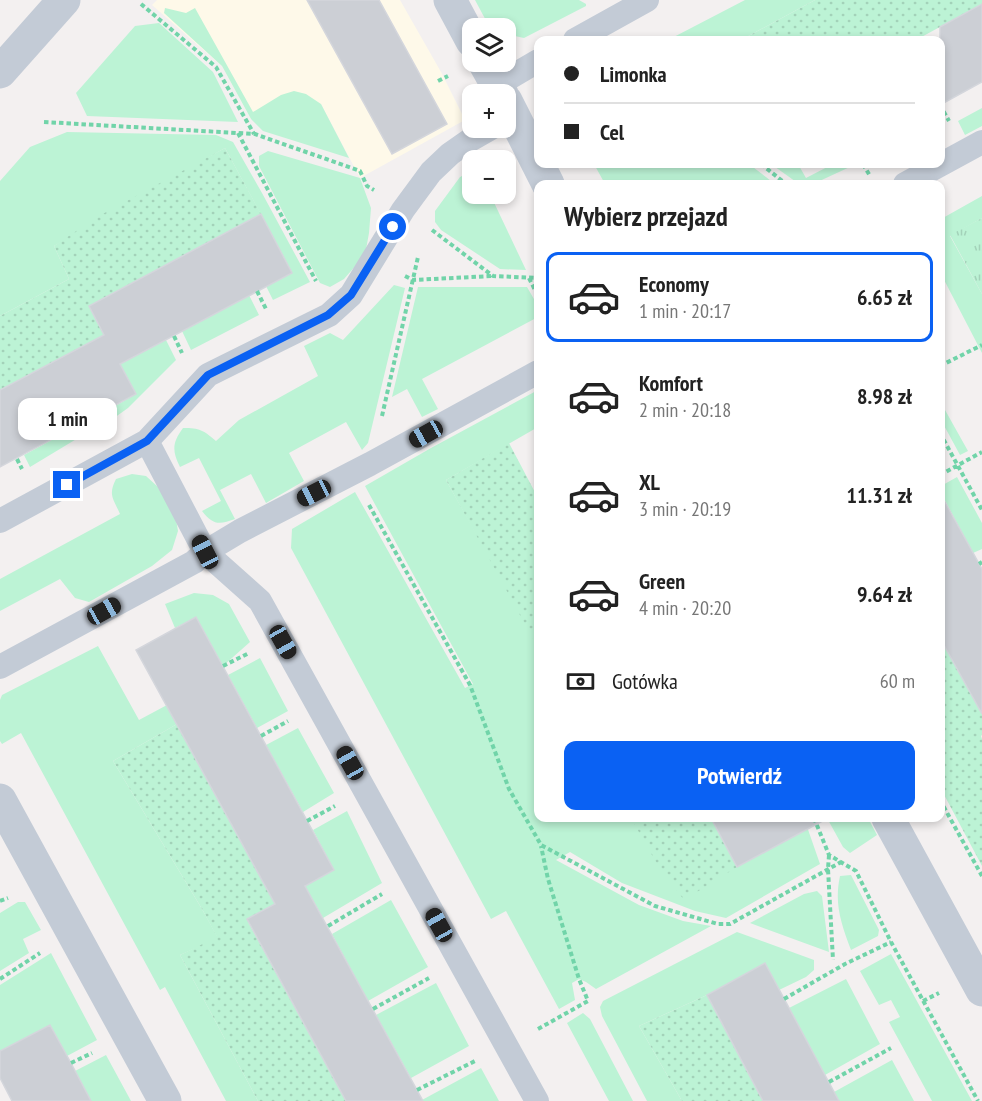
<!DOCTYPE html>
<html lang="pl">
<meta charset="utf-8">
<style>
body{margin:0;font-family:"PT Sans Narrow",sans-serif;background:#f2f2f2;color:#222;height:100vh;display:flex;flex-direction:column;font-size:22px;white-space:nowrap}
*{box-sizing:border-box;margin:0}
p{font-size:20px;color:#767676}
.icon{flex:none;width:33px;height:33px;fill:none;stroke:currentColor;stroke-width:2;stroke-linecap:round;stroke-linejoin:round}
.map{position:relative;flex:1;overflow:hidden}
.panel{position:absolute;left:534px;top:180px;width:411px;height:642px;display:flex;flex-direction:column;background:#fff;border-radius:12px;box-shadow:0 3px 9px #0003}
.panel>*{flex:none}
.hud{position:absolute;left:534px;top:36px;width:411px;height:132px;border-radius:12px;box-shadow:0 3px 9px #0003;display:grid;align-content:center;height:132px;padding:0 30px;background:#fff}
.tools{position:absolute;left:462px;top:18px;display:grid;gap:12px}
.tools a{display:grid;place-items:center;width:54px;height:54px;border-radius:12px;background:#fff;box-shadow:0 3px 9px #0003;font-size:30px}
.end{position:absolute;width:27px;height:27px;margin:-14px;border:8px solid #0a61f3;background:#fff;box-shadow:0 0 0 3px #fff}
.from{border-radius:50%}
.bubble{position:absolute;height:42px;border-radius:12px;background:#fff;box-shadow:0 3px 9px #0003;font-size:20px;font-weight:700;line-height:42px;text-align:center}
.car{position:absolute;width:18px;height:36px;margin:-18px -9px;border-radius:8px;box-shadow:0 0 4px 2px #0007;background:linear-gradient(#222 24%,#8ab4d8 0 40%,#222 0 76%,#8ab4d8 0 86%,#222 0)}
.hud b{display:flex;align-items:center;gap:21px;height:57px;font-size:22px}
.hud b+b{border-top:2px solid #e0e0e0}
.hud i{width:15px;height:15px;background:#222}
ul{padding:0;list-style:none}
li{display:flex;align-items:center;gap:18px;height:90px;margin:0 12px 9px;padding:0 18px;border:3px solid transparent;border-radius:12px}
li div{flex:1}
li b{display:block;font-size:22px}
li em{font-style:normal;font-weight:700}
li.on{border-color:#0a61f3}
li>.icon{width:54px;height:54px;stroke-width:1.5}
h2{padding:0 30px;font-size:27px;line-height:72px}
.pay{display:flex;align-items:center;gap:15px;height:66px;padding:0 30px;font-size:22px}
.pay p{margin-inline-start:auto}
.button{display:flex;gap:12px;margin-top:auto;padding:12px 30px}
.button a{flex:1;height:69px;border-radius:12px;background:#0a61f3;color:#fff;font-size:24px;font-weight:700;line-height:69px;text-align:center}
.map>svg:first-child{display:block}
.commercial{fill:#fef9e9}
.grass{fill:#bcf3d5}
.park{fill:url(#park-tufts)}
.garden{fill:url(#garden-dots)}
.building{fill:#cccfd5;stroke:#d4d6dc;stroke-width:1.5}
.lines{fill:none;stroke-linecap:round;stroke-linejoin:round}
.path{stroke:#71d4a9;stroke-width:4;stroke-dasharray:4.5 3;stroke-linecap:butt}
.service{stroke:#c3cbd6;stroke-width:24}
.minor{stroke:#c3cbd6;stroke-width:33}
.tertiary{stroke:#c3cbd6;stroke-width:33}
.route{stroke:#0a61f3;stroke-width:8}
</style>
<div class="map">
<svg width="982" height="1101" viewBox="0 0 982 1101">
<defs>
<pattern id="park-tufts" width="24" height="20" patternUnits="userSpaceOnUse" patternTransform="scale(1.5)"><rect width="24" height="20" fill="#bcf3d5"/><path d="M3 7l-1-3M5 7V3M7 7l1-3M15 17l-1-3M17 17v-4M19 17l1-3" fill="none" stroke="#a3d2b9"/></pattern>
<pattern id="garden-dots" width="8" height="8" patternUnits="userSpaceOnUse" patternTransform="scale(1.5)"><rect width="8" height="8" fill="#bcf3d5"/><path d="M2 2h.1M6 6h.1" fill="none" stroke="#a3d2b9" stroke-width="1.8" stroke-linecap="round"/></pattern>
</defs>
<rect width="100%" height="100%" fill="#f3f0f0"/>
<path class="commercial" d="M157,0H400L441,72L465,120L360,178L321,104L251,119L222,66L152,5Z"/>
<path class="grass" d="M475,0H579L586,4V6L524,38L506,34V28H490Z
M745,0H815L741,40H668Z
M165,8L186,13L195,8L253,112L281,95L294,91L306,94L321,104L349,158L263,131L251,119L222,66L164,13Z
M159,23L213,72L238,122L87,116L76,93L135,26Z
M982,108V126L965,135L958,121Z
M67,132L216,135L233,142L262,193L310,282L273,300L266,286L292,272L225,148L54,246L69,279L0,316V181L30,147Z
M268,151L360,178L371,208L369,233L365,255L344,279L330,287L320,283L259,166V156Z
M594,164H749L775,184H605Z
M771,164H798L806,178L833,164H851L852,166L813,184H799Z
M472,171V194H490L526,270L500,269L441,230L435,222V211L460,177Z
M982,196V218L950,236L982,294V353L941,274V219Z
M394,285L405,288L368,443L362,450L346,422L289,453L304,481L266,503L251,474L220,490L235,519C219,525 213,525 202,511L221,501L199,458L180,467C172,451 172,443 183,428C200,428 203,430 216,441L239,420L318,376L304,346L330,333L343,340Z
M418,287H527L538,306V317L422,379L438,409L422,417L407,389L392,397Z
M249,295L259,315L191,350L182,331Z
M166,340L176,360L128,408L114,418L110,409L136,394L120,364Z
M538,390V427L446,480L538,644V818H633L737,867L796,834L788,818H804L820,864L726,918L695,911L622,883L570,852L556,860L639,905L683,921L711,926L596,989L586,982L579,979L572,983L575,1000L559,1009L506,911L491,919L291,548L292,529L355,492L465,688L473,684L365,486L431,448Z
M940,401L968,451L960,455L941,420Z
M94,417L98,426L30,467L24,455Z
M132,474L146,476L158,487L176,519L178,531L172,550L152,566L89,602L75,598L60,579L0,611V579L120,514C113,498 108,495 116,479Z
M957,477L982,523V549L973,553L941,493V486Z
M194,593L213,595L229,604L250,642L223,666L196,617L175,628L165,604Z
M98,646L139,720L167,705L177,724L113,761L202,909L218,938L180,955L258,1101H226L165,987L160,990L21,733L2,744L0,741V700L2,695Z
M260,658L288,711L257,728L228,675Z
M298,728L334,793L303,812L266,745Z
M347,811L382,883L323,918L305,886L334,870L313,830Z
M827,818H868L877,835L850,853L843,847Z
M851,875L879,930L878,936L851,950C841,923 834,904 840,876Z
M817,891L822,896L829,952L750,923L804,894Z
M391,900L428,967L368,1001L332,934Z
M18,902H25L41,930L23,939L29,953L0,971V913Z
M737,932L814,960V970L806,977L779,990L765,964L707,995L639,1026L682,1101H647L602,1016L600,1007L603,1001Z
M51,953L97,1040L67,1056L50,1025L0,1051V985Z
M891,954L972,1101H932L889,1022L900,1017L891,1000L879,1005L860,971Z
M846,979L880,1044L825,1075L789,1008Z
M436,983L469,1046L411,1078L376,1015Z
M583,1013L590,1019L633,1101H609L567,1023Z
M106,1055L131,1101H91L75,1071Z
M892,1060L914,1101H839L834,1092Z
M481,1068L499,1101H422V1100Z"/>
<path class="park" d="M982,218V294L950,235Z"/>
<path class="garden" d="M815,0H982V4L916,40H741Z
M225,148L261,214L89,306L104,335L0,390V316L69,279L54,246L97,217Z
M509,443L538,498V648L446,480Z
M940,638L982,714V735L981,736L982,739V866L941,789Z
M177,724L275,904L247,920L346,1101H258L180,955L217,937L202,909L113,761Z
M631,818H711L737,867L684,900L657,864Z
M707,995L763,1101H682L639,1026Z"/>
<path class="building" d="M307,0H379L447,124L392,154Z
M982,4V82L940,105V27Z
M261,214L292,273L120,364L136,394L0,467V390L104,335L89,306Z
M940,493L982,569V714L940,638Z
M196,617L334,870L305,886L423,1101H346L247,919L275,904L136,650Z
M711,818H828L737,867Z
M765,963L825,1075L839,1101H763L707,995Z
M50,1025L71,1063L91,1101H12L0,1078V1051Z"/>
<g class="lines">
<path class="path" d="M141,4L216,67L254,134
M438,81L448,76
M940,105L949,121
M44,122L255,134L360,171L367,186L374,190
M238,133L316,281
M761,164L786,184
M863,164L870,176
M432,230L493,276L538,278
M405,276L413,280L492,276
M529,278L538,296
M257,291L266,309
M174,336L182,353
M940,366L982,345
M100,414L106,424
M382,416L418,257
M940,433L982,510
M17,459L22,469
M940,475L982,452
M369,505L470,685L509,789L541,845L655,906L718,924H730L841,862
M979,564L982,562
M223,666L249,653
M261,736L288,721
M940,800L982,876
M814,818L829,855L856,871L891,942L978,1101
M307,821L335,806
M829,855L828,869L833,960
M0,901L8,898
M328,926L382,894
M0,979L40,953
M784,999L845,964L891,942
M923,1001L939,993
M373,1009L429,978
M538,1029L588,1001L579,979L548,879L541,846
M71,1063L92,1053
M829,1082L891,1048
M417,1090L475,1061"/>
<path class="service" d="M575,40L647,0
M497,85L538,61
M905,184L982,142
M147,441L205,552L260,601L537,1101
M0,521L147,441L208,375L329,315L351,295L403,210L431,172L450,154L470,140L491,128
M0,667L194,562L205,552L240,531L370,464L538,372"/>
<path class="minor" d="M450,0L472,41
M484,62L502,94
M506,101L548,184
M0,800L165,1101
M888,818L982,990"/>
<path class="tertiary" d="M0,72L64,0"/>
</g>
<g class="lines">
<path class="route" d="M67,485L147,441L208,375L328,315L351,295L393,227"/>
</g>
</svg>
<div class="tools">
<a><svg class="icon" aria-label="layers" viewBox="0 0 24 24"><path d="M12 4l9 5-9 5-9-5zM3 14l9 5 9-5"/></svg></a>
<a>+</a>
<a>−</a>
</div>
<i class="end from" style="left:393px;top:227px"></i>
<i class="end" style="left:67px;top:485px"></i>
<div class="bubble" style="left:18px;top:398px;width:99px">1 min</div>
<i class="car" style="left:426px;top:434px;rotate:241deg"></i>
<i class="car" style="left:314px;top:493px;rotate:243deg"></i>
<i class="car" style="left:205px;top:552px;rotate:333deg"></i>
<i class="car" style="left:104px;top:611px;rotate:61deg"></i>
<i class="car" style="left:283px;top:642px;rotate:151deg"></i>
<i class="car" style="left:350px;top:763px;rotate:331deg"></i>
<i class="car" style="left:439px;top:925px;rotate:331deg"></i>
<div class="hud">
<b><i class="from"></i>Limonka</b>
<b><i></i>Cel</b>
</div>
<section class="panel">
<h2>Wybierz przejazd</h2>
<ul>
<li class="on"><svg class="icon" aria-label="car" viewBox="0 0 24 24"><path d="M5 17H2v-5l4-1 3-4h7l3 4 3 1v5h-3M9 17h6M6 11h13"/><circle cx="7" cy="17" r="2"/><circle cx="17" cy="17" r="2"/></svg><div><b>Economy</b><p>1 min · 20:17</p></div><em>6.65 zł</em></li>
<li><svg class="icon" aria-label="car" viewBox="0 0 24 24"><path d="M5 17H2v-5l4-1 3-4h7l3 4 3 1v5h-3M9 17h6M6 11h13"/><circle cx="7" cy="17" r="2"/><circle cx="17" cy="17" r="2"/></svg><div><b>Komfort</b><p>2 min · 20:18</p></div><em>8.98 zł</em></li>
<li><svg class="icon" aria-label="car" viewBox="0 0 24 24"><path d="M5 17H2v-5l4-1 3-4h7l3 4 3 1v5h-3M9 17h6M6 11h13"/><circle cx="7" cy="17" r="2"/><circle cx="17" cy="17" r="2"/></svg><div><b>XL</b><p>3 min · 20:19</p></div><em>11.31 zł</em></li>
<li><svg class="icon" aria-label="car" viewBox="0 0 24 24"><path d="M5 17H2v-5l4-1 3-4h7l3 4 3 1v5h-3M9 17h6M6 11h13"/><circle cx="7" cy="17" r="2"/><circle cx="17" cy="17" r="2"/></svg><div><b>Green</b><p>4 min · 20:20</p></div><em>9.64 zł</em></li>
</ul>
<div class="pay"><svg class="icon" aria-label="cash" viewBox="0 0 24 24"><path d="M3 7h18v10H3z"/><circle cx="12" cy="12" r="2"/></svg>Gotówka<p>60 m</p></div>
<div class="button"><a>Potwierdź</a></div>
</section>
</div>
